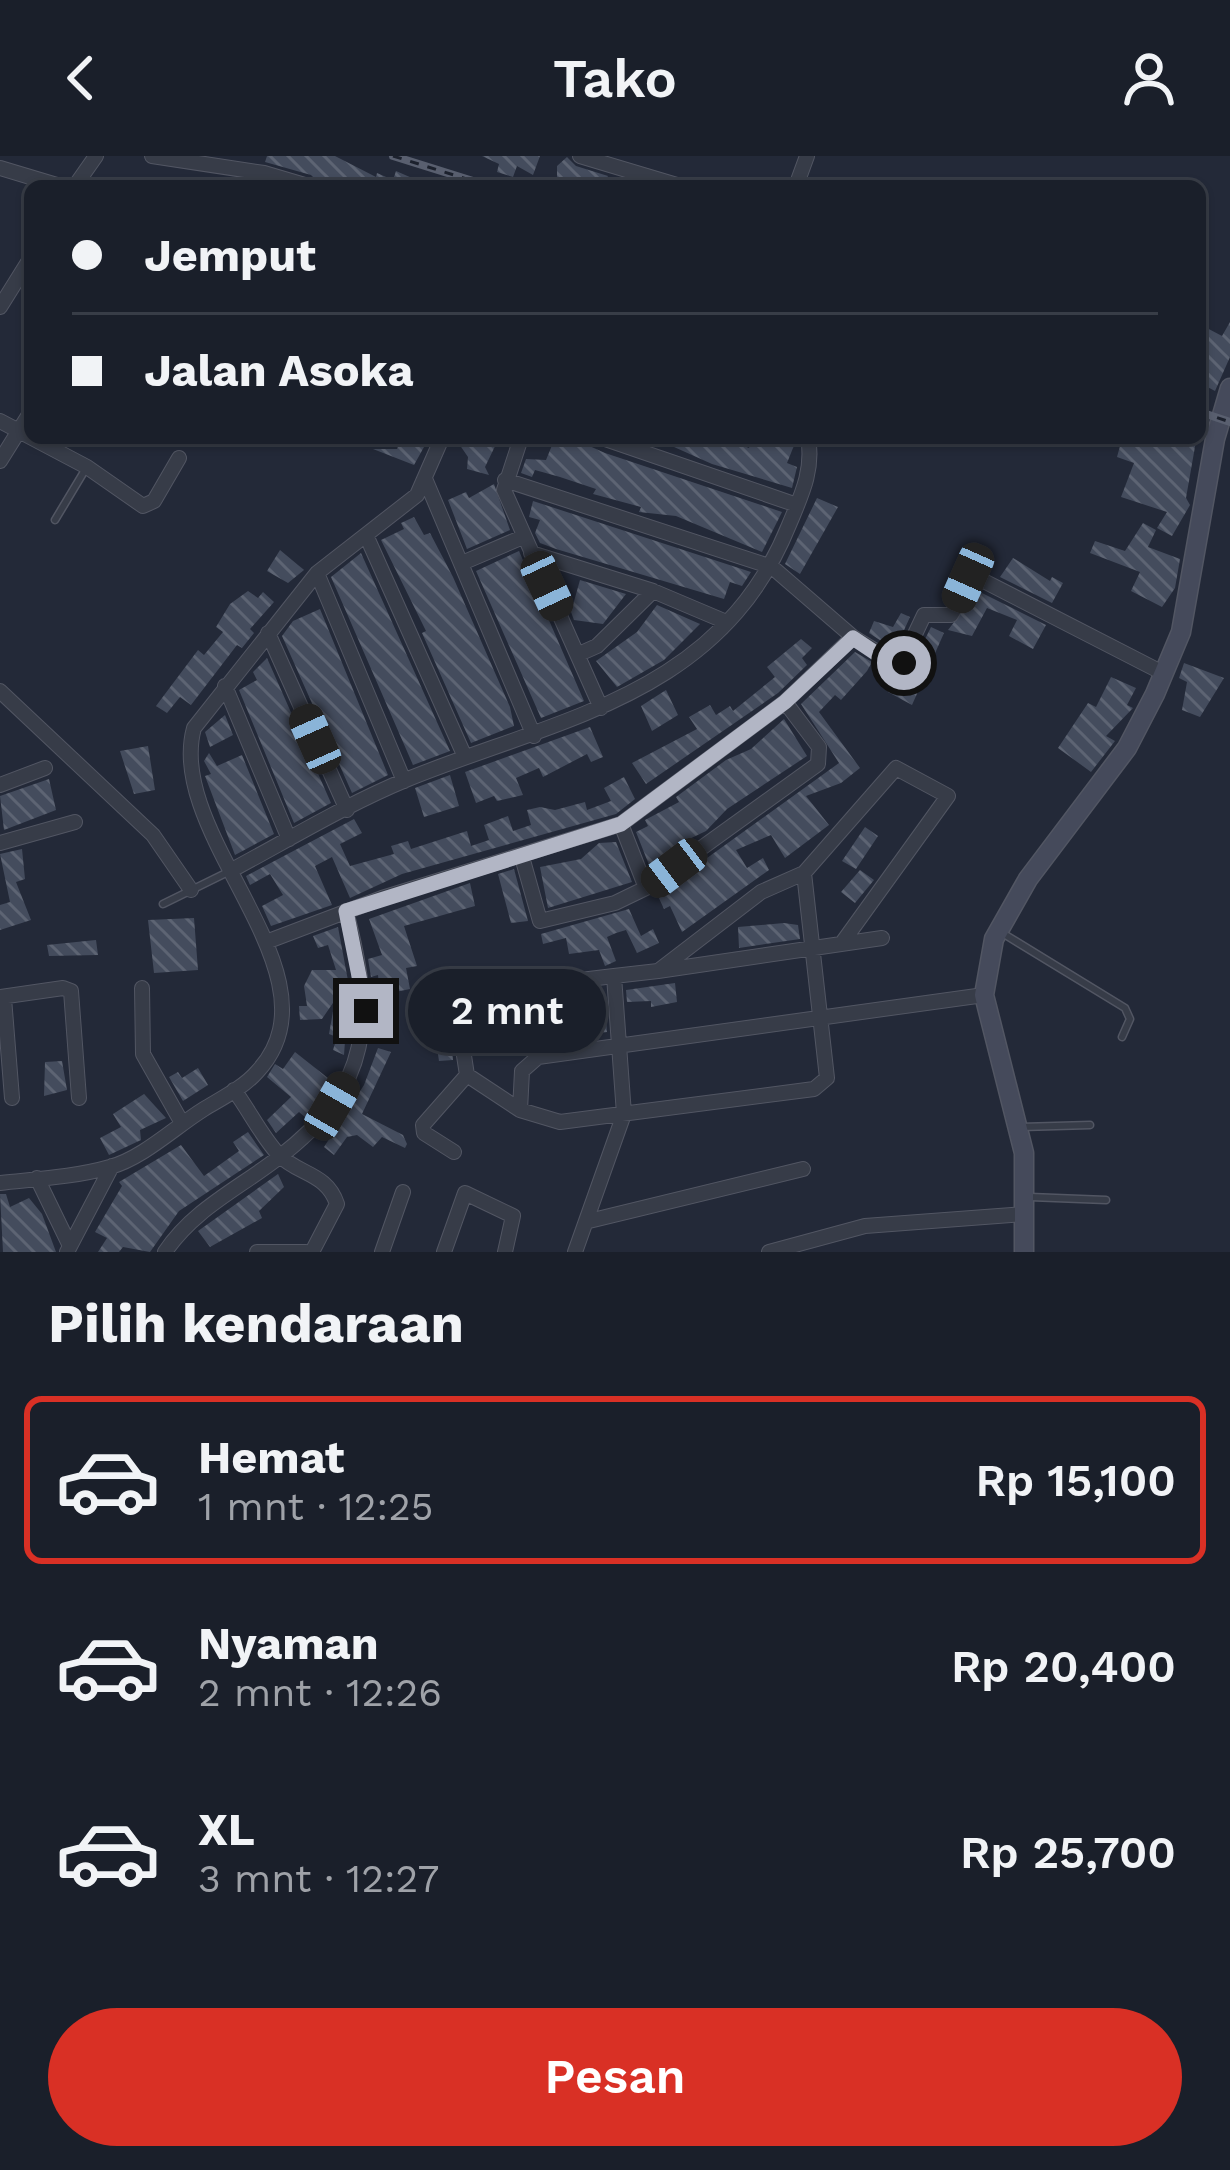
<!DOCTYPE html>
<html lang="id">
<meta charset="utf-8">
<style>
body{margin:0;font-family:"Work Sans",sans-serif;background:#232732;color:#f1f3f6;height:100vh;display:flex;flex-direction:column;font-size:45px;white-space:nowrap}
*{box-sizing:border-box;margin:0}
p{font-size:39px;color:#9fa2a8}
.icon{flex:none;width:66px;height:66px;fill:none;stroke:currentColor;stroke-width:2;stroke-linecap:round;stroke-linejoin:round}
.map{position:relative;height:1096px;overflow:hidden}
.panel{display:flex;flex-direction:column;background:#1a1f2a;flex:1}
.panel>*{flex:none}
.hud{position:absolute;left:24px;top:24px;width:1182px;height:264px;border-radius:18px;box-shadow:0 3px 9px #0004,0 0 0 3px #383d47;display:grid;align-content:center;height:264px;padding:0 48px;background:#1a1f2a}
.end{position:absolute;width:54px;height:54px;margin:-27px;border:15px solid #b2b6c5;background:#111;box-shadow:0 0 0 6px #111}
.from{border-radius:50%}
.bubble{position:absolute;height:84px;border-radius:42px;background:#1a1f2a;box-shadow:0 3px 9px #0004,0 0 0 3px #383d47;font-size:39px;font-weight:600;line-height:84px;text-align:center}
.car{position:absolute;width:36px;height:72px;margin:-36px -18px;border-radius:15px;box-shadow:0 0 9px 3px #0007;background:linear-gradient(#222 24%,#8ab4d8 0 40%,#222 0 76%,#8ab4d8 0 86%,#222 0)}
.hud b{display:flex;align-items:center;gap:42px;height:114px;font-size:45px}
.hud b+b{border-top:3px solid #383d47}
.hud i{width:30px;height:30px;background:#f1f3f6}
ul{padding:0;list-style:none}
li{display:flex;align-items:center;gap:36px;height:168px;margin:0 24px 18px;padding:0 24px;border:6px solid transparent;border-radius:18px}
li div{flex:1}
li b{display:block;font-size:45px}
li em{font-style:normal;font-weight:600}
li.current{border-color:#d93025}
li>.icon{width:108px;height:108px;stroke-width:1.5}
h2{padding:0 48px;font-size:54px;line-height:144px}
.cta{display:flex;gap:24px;margin-top:auto;padding:24px 48px}
.cta a{flex:1;height:138px;border-radius:72px;background:#d93025;color:#fff;font-size:48px;font-weight:600;line-height:138px;text-align:center}
header{display:flex;justify-content:space-between;align-items:center;height:156px;padding:0 48px;background:#1a1f2a;font-size:54px;font-weight:600}
.map>svg:first-child{display:block}
.building{fill:url(#building-back-hatch)}
.lines{fill:none;stroke-linecap:round;stroke-linejoin:round}
.lane-casing{stroke:#525663;stroke-width:9}
.street-casing{stroke:#525663;stroke-width:16}
.secondary-casing{stroke:#525663;stroke-width:21}
.lane{stroke:#373c48;stroke-width:6}
.street{stroke:#373c48;stroke-width:14}
.secondary{stroke:#454a5b;stroke-width:18}
.rail-casing{stroke:#595f6f;stroke-width:8}
.rail{stroke:#1c212d;stroke-width:3;stroke-dasharray:9;stroke-linecap:butt}
.route{stroke:#b2b6c5;stroke-width:15}
</style>
<header><svg class="icon" aria-label="back" viewBox="0 0 24 24"><path d="M15 5l-7 7 7 7"/></svg>Tako<svg class="icon" aria-label="person" viewBox="0 0 24 24"><circle cx="12" cy="8" r="4"/><path d="M4 21q1-7 8-7t8 7"/></svg></header>
<div class="map">
<svg width="1230" height="1096" viewBox="0 0 1230 1096">
<defs>
<pattern id="building-back-hatch" width="6" height="6" patternUnits="userSpaceOnUse" patternTransform="scale(3)"><rect width="6" height="6" fill="#444c5d"/><path d="M-1 5l2 2M0 0l6 6M5-1l2 2" fill="none" stroke="#5d6473"/></pattern>
</defs>
<rect width="100%" height="100%" fill="#232938"/>
<path class="building" d="M267,0H335L376,21L377,17L393,24L396,15L412,22L408,30L319,27L311,19L265,6Z
M482,0H540L533,19L517,10L513,21L497,16L499,8Z
M567,1L576,10L608,20L602,30L557,28V10Z
M1230,166V201L1215,235L1200,227V177L1205,171L1222,180Z
M401,282H429L414,309L373,293H397Z
M455,282H499L485,311L489,319L467,313L468,301Z
M555,282H587L585,288L605,297L782,356L762,396L676,360L639,356L641,351L593,338L596,333L560,321L535,314L532,321L521,317L526,303L546,304Z
M654,282L719,286L723,282L749,292L752,282H797L787,307L797,311L792,332L712,308Z
M1147,282L1196,285L1186,342L1190,349L1172,380L1157,372L1167,356L1121,341L1134,307L1117,301L1120,290L1144,291Z
M494,328L510,374L467,393L448,344L466,336L469,342Z
M817,342L838,351L800,418L785,408Z
M533,345L751,416L742,430L730,426L724,443L556,393L540,387L535,377L540,364L529,361Z
M414,361L424,379L430,377L453,421L510,551L514,570L471,587L422,477L426,475L381,384L404,373L401,367Z
M1143,367L1156,374L1148,391L1180,403L1175,432L1162,451L1131,435L1140,416L1090,397L1095,385L1125,395Z
M280,394L304,414L288,427L267,415Z
M519,395L584,545L541,562L476,415Z
M361,397L450,595L413,609L331,421Z
M1013,402L1050,425L1052,421L1063,427L1052,447L1000,421Z
M580,424L626,438L603,468L574,464L571,456Z
M248,435L258,442L263,436L274,446L250,473L254,477L242,492L237,489L191,549L180,541L167,557L156,550L198,494L204,499L223,476L216,471L230,448Z
M978,435L1046,469L1033,493L1009,480L1017,464L987,452L972,480L948,474Z
M657,449L700,468L664,504L617,531L596,505L637,476Z
M320,453L388,619L352,637L282,480L293,465Z
M901,457L910,461L895,494L869,477L874,465L893,471Z
M931,471L944,477L912,549L888,536L897,521L909,516Z
M801,483L812,492L802,502L807,509L778,537L646,628L632,607L697,573L689,561L710,549L716,559L730,550L733,555L775,521L767,511Z
M855,496L872,506L867,515L841,544L835,539L819,556L860,612L841,627L806,640L829,669L785,702L771,679L736,694L747,712L763,702L769,714L682,776L670,750L664,753L657,738L839,607L801,548Z
M267,502L331,647L294,667L239,534L257,524L253,516Z
M1184,507L1224,522L1200,561L1182,554L1187,526L1179,522Z
M1111,521L1136,532L1127,549L1133,552L1106,580L1115,585L1091,616L1058,592L1088,547L1096,551Z
M666,534L678,559L652,575L641,550Z
M225,559L233,579L210,591L205,576Z
M784,563L807,600L727,653L706,675L679,688L681,693L651,714L636,676L648,670L645,664L679,646L676,641L726,604L751,593Z
M590,571L603,601L591,606L587,598L543,621L539,612L516,622L523,639L497,645L494,640L476,647L465,616Z
M148,590L155,634L134,638L120,595Z
M209,597L217,610L242,599L274,678L235,699L205,620L211,618L204,605Z
M450,619L459,650L424,661L415,632Z
M624,621L635,643L616,658L402,718L350,742L332,701L315,710L332,749L271,770L262,750L283,739L270,718L250,729L246,720L354,663L362,677L340,688L350,710L394,698L391,690L408,685L411,693L467,675L471,690L489,684L484,669L508,660L513,675L531,669L527,654L540,651L555,654L585,646L587,654L611,645L604,632Z
M49,623L56,654L4,674L0,640Z
M865,671L878,680L856,713L842,705Z
M616,686L632,726L548,752L540,711L581,703L599,687Z
M22,693L25,723L16,726L31,764L0,774V749L10,746L0,698Z
M514,713L528,765L511,767L498,718Z
M860,714L874,724L855,747L841,736Z
M470,727L475,750L404,770L417,810L406,812L410,833L380,839L378,819L371,821L368,803L382,799L369,763Z
M629,753L641,780L653,773L659,787L637,797L626,774L616,777L607,781L616,805L605,810L599,794L569,798L566,782L543,788L541,778Z
M194,762L198,814L154,817L148,764Z
M784,767L798,769L800,783L739,792L738,771Z
M338,771L349,830L344,899L333,894L337,881L329,878L335,844L322,863L300,864L299,850H307L304,830L312,814H336L328,789L318,792L313,780Z
M96,784L98,799L49,800L47,789Z
M675,827L677,846L651,851V845L627,846L626,834Z
M592,839L595,865L606,863L607,876L542,885L539,869L567,866L564,842Z
M450,870L453,904L439,905L434,872Z
M378,892L391,896L362,958L403,979L407,988L405,992L382,981L373,991L357,979L347,981L334,999L324,991L364,929Z
M295,896L333,926L306,962L299,956L276,977L267,964L291,941L267,921L275,908L283,913Z
M62,905L67,934L44,940L45,906Z
M198,912L208,929L183,945L169,921L178,916L182,922Z
M144,938L166,962L140,974L141,984L109,999L100,982L121,971L113,958Z
M248,976L264,999L179,1055L150,1096L123,1091L119,1096H98L107,1082L95,1076L122,1030L119,1026L181,989L204,1020L239,995L233,986Z
M278,1018L284,1031L259,1055L262,1062L210,1091L198,1075Z
M0,1038H6L10,1051L29,1042L42,1058L56,1096H3Z"/>
<g class="lines">
<defs>
<path id="lane" d="M55,364L85,314
M163,748L226,717
M999,775L1125,852L1130,863L1122,881
M1021,971L1090,969
M1030,1041L1106,1044"/>
<path id="street" d="M152,0L264,17L308,30
M580,0L680,30
M0,12L60,30
M75,30L96,0
M796,30L807,0
M0,151L30,103
M0,265L87,311L143,350L154,345L179,302
M521,282L504,334L601,552
M602,282L797,349
M0,305L30,257
M426,325L534,580
M366,379L465,601
M531,397L653,435L724,465
M462,407L523,381
M317,417L404,625
M268,477L347,654
M853,481L900,510L924,459H951L974,420L1163,517
M579,498L597,490L653,435
M225,530L289,683
M0,535L153,679L191,734
M0,629L45,612
M621,668L646,732
M0,687L75,666
M522,701L540,765L615,747L646,732L818,608L819,591L785,546
M230,715C288,684 347,648 408,623C559,562 720,540 789,369C801,340 814,314 808,282
M804,717L896,612L948,640L842,787
M266,786L382,742L621,668L785,546L853,481L772,411L505,324
M658,815L882,782
M564,826L614,820
M142,832L143,898L182,967
M0,841L63,832L71,835L79,942
M4,842L12,942
M460,874L467,919L520,954L560,966L814,933L827,922L804,717L761,736L658,815L614,820L624,958L575,1096
M234,934C249,954 262,981 279,999C299,1019 327,1017 337,1048L312,1096
M520,954L522,915L538,901L984,839
M454,996L424,977L423,969L467,919
M37,1022L70,1090
M0,1027C36,1023 75,1021 110,1011C143,1002 175,971 204,953C222,942 244,931 257,916C347,820 164,681 194,572L317,417L417,339L442,282
M589,1065L803,1013
M67,1096L112,1010
M165,1096C194,1053 238,1033 278,1002C374,929 374,863 346,755
M257,1096H306
M382,1096L403,1036
M444,1096L465,1037L513,1060L505,1096
M769,1096L865,1070L1026,1058"/>
<path id="secondary" d="M1024,1096V997L984,839L994,783L1028,723L1127,592L1155,538L1181,476L1215,283L1230,232"/>
</defs>
<use href="#lane" class="lane-casing"/>
<use href="#street" class="street-casing"/>
<use href="#secondary" class="secondary-casing"/>
<use href="#lane" class="lane"/>
<use href="#street" class="street"/>
<use href="#secondary" class="secondary"/>
<defs>
<path id="rail" d="M393,0L489,30
M1200,256L1230,266"/>
</defs>
<use href="#rail" class="rail-casing"/>
<use href="#rail" class="rail"/>
</g>
<g class="lines">
<path class="route" d="M366,855L346,755L621,668L785,546L853,482L895,510L904,507"/>
</g>
</svg>
<i class="end from" style="left:904px;top:507px"></i>
<i class="end" style="left:366px;top:855px"></i>
<div class="bubble" style="left:408px;top:813px;width:198px">2 mnt</div>
<i class="car" style="left:968px;top:422px;rotate:204deg"></i>
<i class="car" style="left:547px;top:430px;rotate:155deg"></i>
<i class="car" style="left:315px;top:583px;rotate:336deg"></i>
<i class="car" style="left:674px;top:712px;rotate:233deg"></i>
<i class="car" style="left:332px;top:950px;rotate:30deg"></i>
<div class="hud">
<b><i class="from"></i>Jemput</b>
<b><i></i>Jalan Asoka</b>
</div>
</div>
<section class="panel">
<h2>Pilih kendaraan</h2>
<ul>
<li class="current"><svg class="icon" aria-label="car" viewBox="0 0 24 24"><path d="M5 17H2v-5l4-1 3-4h7l3 4 3 1v5h-3M9 17h6M6 11h13"/><circle cx="7" cy="17" r="2"/><circle cx="17" cy="17" r="2"/></svg><div><b>Hemat</b><p>1 mnt · 12:25</p></div><em>Rp 15,100</em></li>
<li><svg class="icon" aria-label="car" viewBox="0 0 24 24"><path d="M5 17H2v-5l4-1 3-4h7l3 4 3 1v5h-3M9 17h6M6 11h13"/><circle cx="7" cy="17" r="2"/><circle cx="17" cy="17" r="2"/></svg><div><b>Nyaman</b><p>2 mnt · 12:26</p></div><em>Rp 20,400</em></li>
<li><svg class="icon" aria-label="car" viewBox="0 0 24 24"><path d="M5 17H2v-5l4-1 3-4h7l3 4 3 1v5h-3M9 17h6M6 11h13"/><circle cx="7" cy="17" r="2"/><circle cx="17" cy="17" r="2"/></svg><div><b>XL</b><p>3 mnt · 12:27</p></div><em>Rp 25,700</em></li>
</ul>
<div class="cta"><a>Pesan</a></div>
</section>
